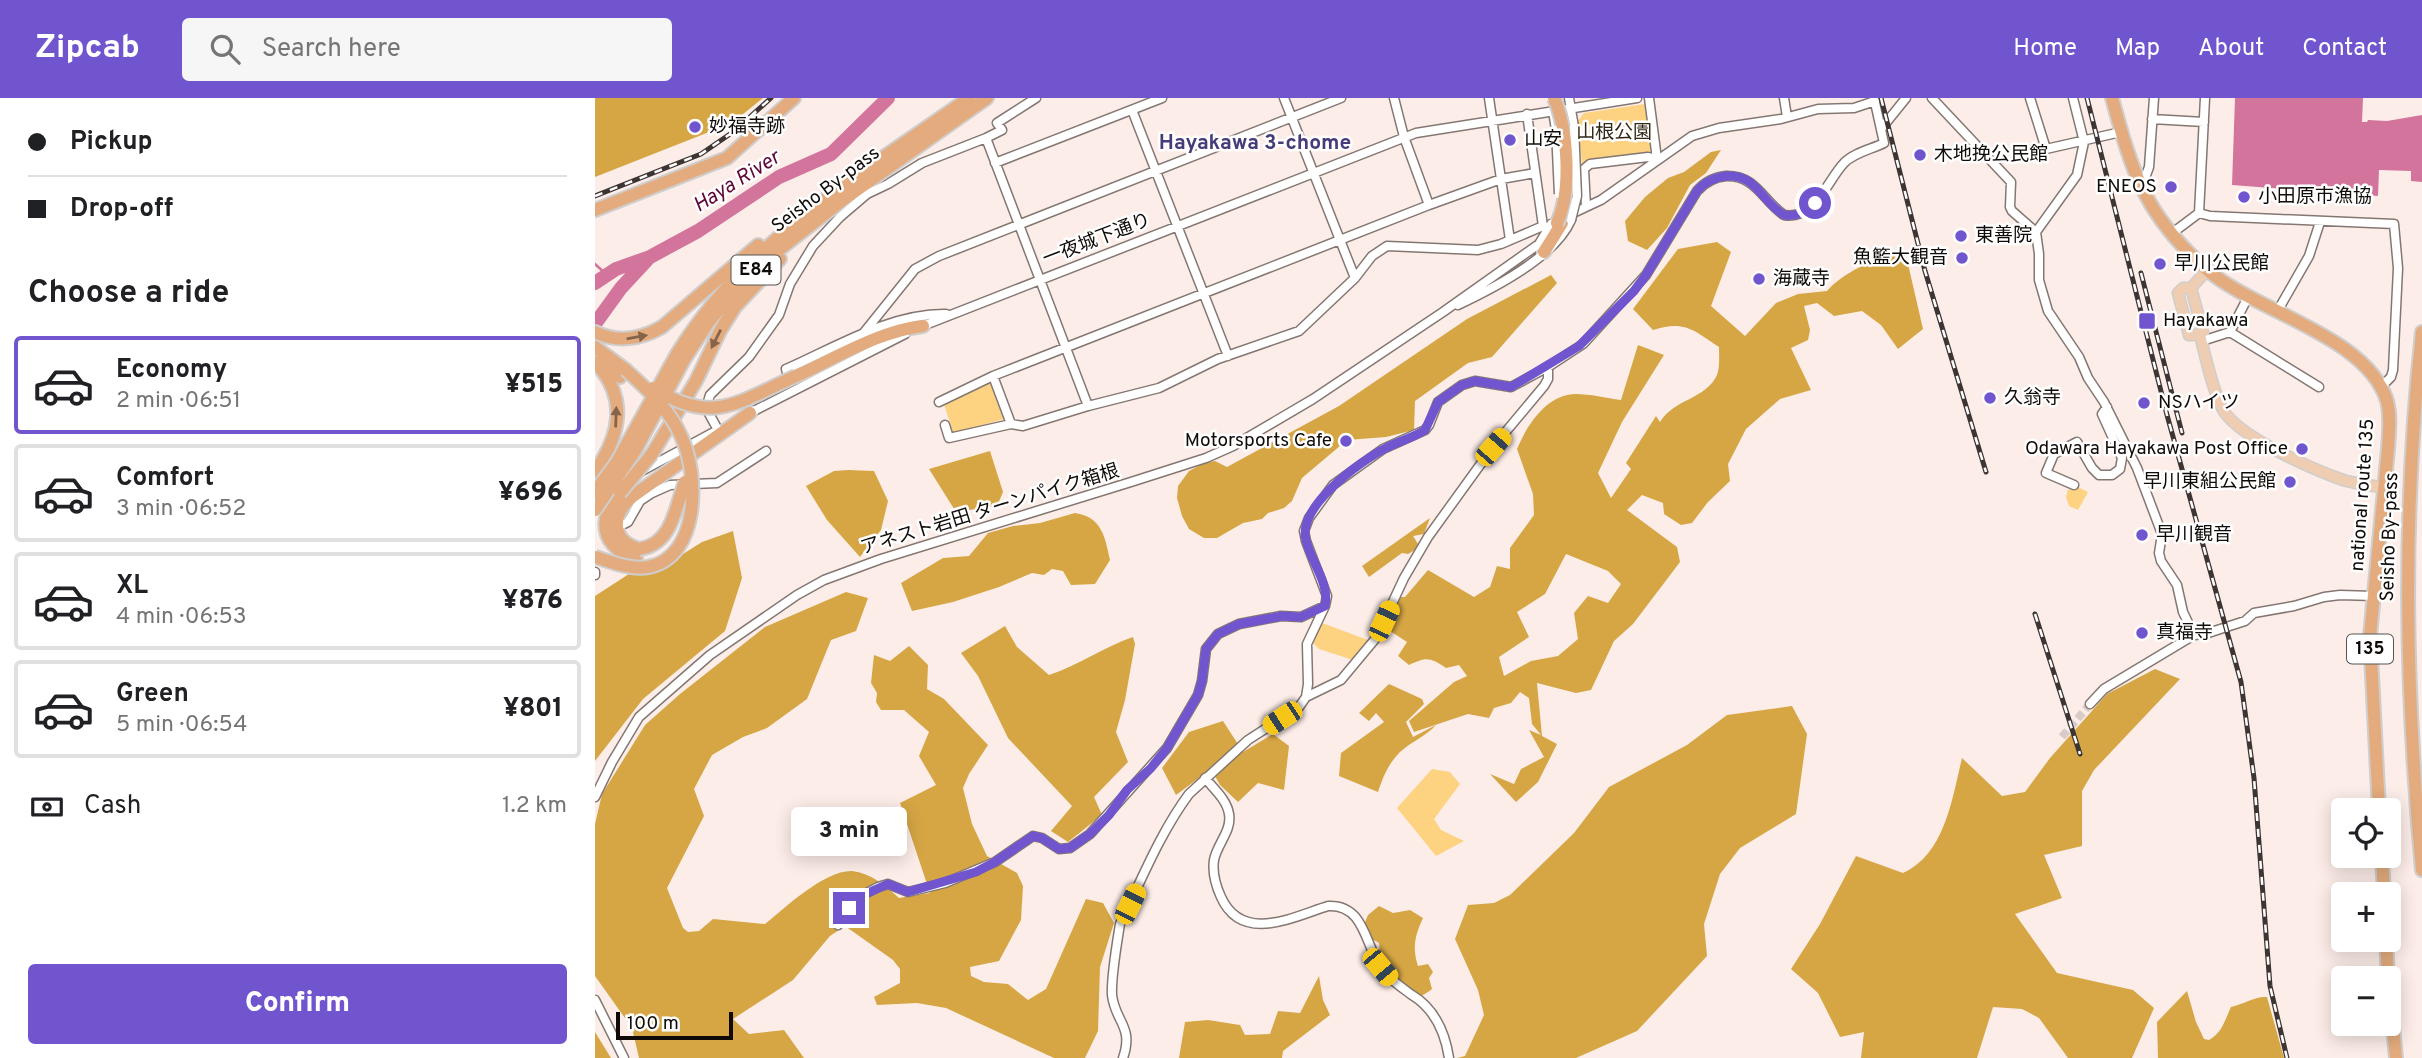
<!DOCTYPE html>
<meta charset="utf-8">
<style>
body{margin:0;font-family:Overpass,"Noto Sans JP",sans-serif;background:#f6f6f6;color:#202124;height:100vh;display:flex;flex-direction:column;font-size:26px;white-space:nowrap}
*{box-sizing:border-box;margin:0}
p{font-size:23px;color:#757577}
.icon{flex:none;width:38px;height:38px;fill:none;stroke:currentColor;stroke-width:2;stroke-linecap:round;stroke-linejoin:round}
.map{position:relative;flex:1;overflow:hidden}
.sheet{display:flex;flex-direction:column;background:#fff;width:595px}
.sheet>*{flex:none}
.banner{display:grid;align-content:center;height:154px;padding:0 28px;background:#fff}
.fabs{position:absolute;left:1736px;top:700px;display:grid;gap:14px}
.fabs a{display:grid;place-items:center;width:70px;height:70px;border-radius:7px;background:#fff;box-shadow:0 4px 18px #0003;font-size:35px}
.scale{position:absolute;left:21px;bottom:18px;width:117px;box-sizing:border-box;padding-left:7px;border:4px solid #100b09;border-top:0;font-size:19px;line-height:24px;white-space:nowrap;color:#100b09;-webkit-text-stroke:5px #fefefe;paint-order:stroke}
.end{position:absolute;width:32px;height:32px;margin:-16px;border:9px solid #7055ce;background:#fff;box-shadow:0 0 0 4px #fff}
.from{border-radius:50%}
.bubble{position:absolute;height:49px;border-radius:7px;background:#fff;box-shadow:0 4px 18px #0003;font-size:23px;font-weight:800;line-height:49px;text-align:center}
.car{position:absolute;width:21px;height:42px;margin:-21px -10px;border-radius:9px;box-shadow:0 0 5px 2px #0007;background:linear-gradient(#f5c518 24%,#345 0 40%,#f5c518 0 76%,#345 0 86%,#f5c518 0)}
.banner b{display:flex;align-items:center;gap:24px;height:66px;font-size:26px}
.banner b+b{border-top:2px solid #e0e0e0}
.banner i{width:18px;height:18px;background:#202124}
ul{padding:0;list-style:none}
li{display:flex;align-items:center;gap:21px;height:98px;margin:0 14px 10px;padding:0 14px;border:4px solid #e0e0e0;border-radius:7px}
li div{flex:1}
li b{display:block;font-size:26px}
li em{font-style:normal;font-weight:800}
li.selected{border-color:#7055ce}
li>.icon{width:63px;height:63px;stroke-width:1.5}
h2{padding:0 28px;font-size:32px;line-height:84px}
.pay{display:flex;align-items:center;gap:18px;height:77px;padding:0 28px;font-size:26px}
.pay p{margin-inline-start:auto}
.cta{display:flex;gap:14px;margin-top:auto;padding:14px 28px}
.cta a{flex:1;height:80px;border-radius:7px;background:#7055ce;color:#fff;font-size:28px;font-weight:800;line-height:80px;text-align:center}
header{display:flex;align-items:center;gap:42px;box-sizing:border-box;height:98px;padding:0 35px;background:#7055ce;color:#fff}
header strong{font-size:33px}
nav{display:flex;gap:38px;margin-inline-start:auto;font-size:24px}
.search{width:490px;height:63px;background:#f6f6f6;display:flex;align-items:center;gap:18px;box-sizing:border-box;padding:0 24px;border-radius:7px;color:#757577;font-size:26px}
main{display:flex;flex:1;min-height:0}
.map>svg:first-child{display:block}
.green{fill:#fdd280}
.forest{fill:#d6a645;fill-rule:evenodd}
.water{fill:#d2749b}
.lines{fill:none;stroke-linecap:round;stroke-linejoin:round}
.stream{stroke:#d2749b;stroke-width:2.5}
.river{stroke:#d2749b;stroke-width:14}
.minor-tunnel{stroke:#d9cbc7;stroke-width:8;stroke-dasharray:8 4;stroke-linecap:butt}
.minor-casing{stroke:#847772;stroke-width:11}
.major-casing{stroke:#cfcece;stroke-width:13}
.highway-casing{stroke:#cfcece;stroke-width:16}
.minor{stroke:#fff;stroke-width:8}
.major{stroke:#efcdb2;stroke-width:10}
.highway{stroke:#e4ac7e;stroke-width:12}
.rail-casing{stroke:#3c3533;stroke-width:5}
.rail{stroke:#fefefe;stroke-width:2.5;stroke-dasharray:8;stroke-linecap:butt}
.minor-bridge-casing{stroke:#847772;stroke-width:11;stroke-linecap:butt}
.highway-bridge-casing{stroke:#cfcece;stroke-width:16;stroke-linecap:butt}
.minor-bridge{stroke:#fff;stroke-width:8}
.highway-bridge{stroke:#e4ac7e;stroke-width:12}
.oneway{fill:#856449}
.route{stroke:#7055ce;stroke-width:9}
.poi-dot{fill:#7055ce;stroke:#fefefe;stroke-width:2.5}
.labels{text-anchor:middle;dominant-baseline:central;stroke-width:5;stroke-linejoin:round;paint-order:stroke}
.shield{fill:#fefefe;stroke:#575452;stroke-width:2}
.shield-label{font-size:18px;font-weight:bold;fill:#100b09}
.poi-label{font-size:19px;fill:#100b09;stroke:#fefefe;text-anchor:start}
.park-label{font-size:19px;fill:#312817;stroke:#fefefe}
.street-label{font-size:19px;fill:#100b09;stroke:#fefefe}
.neighbourhood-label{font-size:21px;font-weight:bold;fill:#473c79;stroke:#fefefe}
.water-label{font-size:21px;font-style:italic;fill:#5f0737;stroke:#fefefe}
</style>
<header>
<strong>Zipcab</strong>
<div class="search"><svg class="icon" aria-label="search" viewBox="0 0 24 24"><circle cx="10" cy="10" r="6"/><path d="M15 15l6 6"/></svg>Search here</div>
<nav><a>Home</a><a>Map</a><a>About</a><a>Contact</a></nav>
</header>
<main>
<section class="sheet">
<div class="banner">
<b><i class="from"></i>Pickup</b>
<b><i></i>Drop-off</b>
</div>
<h2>Choose a ride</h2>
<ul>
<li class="selected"><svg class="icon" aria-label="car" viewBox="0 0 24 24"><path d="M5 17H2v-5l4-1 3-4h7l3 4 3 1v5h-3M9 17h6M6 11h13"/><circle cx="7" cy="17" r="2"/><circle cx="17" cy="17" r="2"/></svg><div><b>Economy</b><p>2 min · 06:51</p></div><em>¥515</em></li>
<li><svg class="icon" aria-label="car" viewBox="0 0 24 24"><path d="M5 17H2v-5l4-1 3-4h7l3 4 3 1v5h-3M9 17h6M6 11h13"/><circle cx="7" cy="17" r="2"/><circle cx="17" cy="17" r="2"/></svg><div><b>Comfort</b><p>3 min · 06:52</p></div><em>¥696</em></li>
<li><svg class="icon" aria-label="car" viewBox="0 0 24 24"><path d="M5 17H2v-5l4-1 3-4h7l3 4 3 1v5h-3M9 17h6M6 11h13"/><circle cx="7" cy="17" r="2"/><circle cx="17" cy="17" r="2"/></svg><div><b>XL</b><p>4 min · 06:53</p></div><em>¥876</em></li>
<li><svg class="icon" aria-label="car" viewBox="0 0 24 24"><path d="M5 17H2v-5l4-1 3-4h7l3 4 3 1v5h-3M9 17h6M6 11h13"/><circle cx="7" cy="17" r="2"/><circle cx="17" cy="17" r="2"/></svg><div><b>Green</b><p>5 min · 06:54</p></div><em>¥801</em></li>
</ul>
<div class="pay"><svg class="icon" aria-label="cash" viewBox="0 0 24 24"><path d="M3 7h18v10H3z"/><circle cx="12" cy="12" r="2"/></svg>Cash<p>1.2 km</p></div>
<div class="cta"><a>Confirm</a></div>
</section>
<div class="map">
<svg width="1827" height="960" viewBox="0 0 1827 960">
<rect width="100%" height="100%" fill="#fdede8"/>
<path class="green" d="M1050,6L1056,55L987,65L982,24L989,15Z
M395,285L409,321L358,335L349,306Z
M1479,387L1493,394L1483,412L1474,408L1471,399L1473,391L1477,392Z
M727,525L773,542L758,562L724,551L718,545Z
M837,671L855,674L865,686L839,721L846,732L869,743L841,758L802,710Z"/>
<path class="forest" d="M0,0H168L137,25L0,79Z
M1126,52L1111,75L1095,87L1072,130L1052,152L1033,143L1030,123L1050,99L1073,80L1089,74L1116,54Z
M1122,144L1136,154L1116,208L1150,238L1181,205L1203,196L1232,193C1253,170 1281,162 1310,153L1328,231L1303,251L1286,227L1267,213L1239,218L1222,205L1209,208L1215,232L1213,242L1196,250L1216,292L1185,301L1151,331L1133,366L1135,383L1113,404L1097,425L1086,427L1069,416L1068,405L1047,397L1032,412L1082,449L1085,464L1038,526L1019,543L996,592L981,595L942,585L947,638L962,646L943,684L921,704L895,676L919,686L926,671L949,659L934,632L946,637L937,626L934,600L925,594L916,605L899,610L894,620L873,616L819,634L814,623L859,584L872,578L864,567L851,570C834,559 832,559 814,567L803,558L812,544L786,527L800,499H810L833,472L879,499L895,489L902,468L915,471V450L939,417L938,396L922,351C932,327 952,296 981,296C995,296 1011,300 1026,302L1043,247L1069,257L1027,324L1003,375L1016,400L1036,371L1031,365L1061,318L1065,324C1079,301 1111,301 1122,277C1125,270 1124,257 1124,249C1098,232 1090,222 1058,232L1038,211L1083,151ZM971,456L1013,473L1026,486L1013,505L993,498L979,515L983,541L963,558L936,563L909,578L904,559L934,539L922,514L950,496Z
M956,177L962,185L897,259L873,265L820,303L819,332L791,339L752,342L707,380L697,403L689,410L673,415L667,421L648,425L622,440H609L594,431L587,418L582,400L583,388L594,373L609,365L620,363L632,369L744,308L872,221Z
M395,353L408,394L402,408L361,414L334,371Z
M253,372L279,373L293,403L286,432L265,459L232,422L211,388L239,373Z
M480,415C507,419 510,439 515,462L500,486L476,487L468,473L457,471L449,477L437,475L404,489L358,504L317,513L306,485L348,460L374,458L393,435L418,428L445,425Z
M835,420L829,436L818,438L825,449L813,456L807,455L774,479L767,468Z
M138,433L147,480L130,533L48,601L0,663V498L37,474L69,468L107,444Z
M251,494L273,500L261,533L236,542L212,601L172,630L148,639L117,657L99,691L109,718L72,790L88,830L93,834L104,833L118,821L170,826C191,809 230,772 257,773C276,775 291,788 304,800L335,795L305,705L341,687L324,658L334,634L309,612H286L281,604L282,595L276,585L279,557L295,563L314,548L333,567L332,591L349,601L393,647L374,676L368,690L377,726L392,758L422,775L428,788L426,822L404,863L375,869L376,878L389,884L413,886L433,902L451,891L491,801L508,805L519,825L505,869L503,933L490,960H459L351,910L322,905L282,907L279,899L305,885V871L298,862L250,828L235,838L198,882L138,921L154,936L189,932L209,960H44L37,930L0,878V726L7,696L50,627L85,596L170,529Z
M410,528L422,549L454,577C484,567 509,549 538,539L540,546L530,602L521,634L533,664L499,699L507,717L473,744L456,733L477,708L413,640L383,578L366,555Z
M1560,571L1585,581L1499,672L1487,693V748L1449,757L1467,800L1420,816L1462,875L1538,892L1559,910L1537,960H1473L1444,920L1427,911L1398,909L1382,960H1266L1269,934L1245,939L1223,895L1196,871L1225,826L1261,758L1308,775C1350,756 1357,701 1367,660L1407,698L1430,694L1455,660L1512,596Z
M794,586L827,601L829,606L811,624L818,639L841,627C831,638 816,644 805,654C793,666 788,679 783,694L744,678L746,655L789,624L781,615L774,623L764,615Z
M1197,608L1212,636L1201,716L1145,750L1125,776L1109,826L1112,858L1042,933L981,960H862L870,958L889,917L883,892L860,841L873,807L899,805L915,797L979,735L1014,689L1092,647L1132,617Z
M628,623L648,654L678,636L694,648L689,692L663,685L643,704L625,687L616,671L581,697L567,670L594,634Z
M784,808L798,815L815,812L828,820C820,837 817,850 823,868L833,866L838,874L834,880L837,891C837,891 829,897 828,897C817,899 791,870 786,861C784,857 785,851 784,845L775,840L768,829L773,817Z
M724,878L728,902L735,917L688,953L687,960H584L590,924L613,922L645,927L650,937L675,936L683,913L705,915Z
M1592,893L1601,924L1609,941L1614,942C1627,935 1630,922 1636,909C1649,906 1660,898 1672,899L1689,960H1563L1562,924Z
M0,934L16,960H0Z"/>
<path class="water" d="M1640,0H1768L1767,24H1772L1773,22L1792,23L1827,17V84L1816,83V73L1784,72L1783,98L1637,87Z"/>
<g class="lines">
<path class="stream" d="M0,166L12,177"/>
<path class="river" d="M0,185L21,171L55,159L103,133L184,79L236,56L293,0
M0,226L26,190L52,162"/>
<path class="minor-tunnel" d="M1467,639L1495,606"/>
<defs>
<path id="minor" d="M689,0L760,180
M799,0L809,39L834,107
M894,0L915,142
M974,0L979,29
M1189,0L1192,19
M1337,0L1416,84L1415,109L1417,113L1441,134L1444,156V182L1453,213L1484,259L1493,280L1509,304L1542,370L1567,436L1564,455L1566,463L1582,487L1588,514L1599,537
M1435,0L1451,51L1526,34
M537,12L633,258
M958,13L961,32
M1557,21L1609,24
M1286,31L1311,0
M391,40L407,32L402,25L441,0
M400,65L567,0
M1547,88L1554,69L1559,0
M991,109L1006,102L1097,38L1124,30L1186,21L1223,11L1259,10L1280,3
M1604,115L1615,118L1799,126L1803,170L1798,272L1796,279L1786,289
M974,117L991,109L989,71L995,66L1053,59L1062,61L1054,0
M1441,134L1482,77L1489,44L1478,0
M1576,136L1604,115L1610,0
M1653,199L1635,234L1724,289
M863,207C899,190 960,159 976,122
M1682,214L1714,158L1725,124
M325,229L821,35L1042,0
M267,237L320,171L344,158L746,0
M1607,243L1635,234
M398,278L416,326
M194,283L191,271C241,249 296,215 351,216
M344,304L398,278L834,107L906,81L940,75
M153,316L310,236
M350,327L354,340L416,326L428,328L493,308L564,290L623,261L704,233L760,180L777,158L792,148L883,152L906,146L948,128L932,16
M123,332L111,310L115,297L154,259L184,217L195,186L218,148L245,119L272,96L293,86L327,65L391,40L493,308
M45,374L117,335
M1479,387L1451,375L1459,356L1482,344L1497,370L1504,377H1517L1525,371L1527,360L1507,316L1512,309
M29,426L33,424L45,403L57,395L75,387L122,385L171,353
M0,474V477
M711,599L746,582L781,540L809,480L833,439L898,349L949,288L953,281V269
M1495,606L1509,591L1599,537L1610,536L1650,523L1659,515L1699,508L1729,499L1745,497L1779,498
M610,680C619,691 632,702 634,716C637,733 622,746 619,762C617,775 621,788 626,799C647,846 698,819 733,808C771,806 770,850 788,873C797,883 806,889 817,897C840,911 850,934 854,960
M0,699L17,664L44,619L115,557L202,497L229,482L286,461L536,384L611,360L638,348L718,301L848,214L944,146L956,126
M243,827L266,798L283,789L293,786L313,794L350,785L400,764L438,738L447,740L464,751L475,750L495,736L572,650L603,597L607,583L611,551L623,536L644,526L686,518L706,519L730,508
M0,902L29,960
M528,960C539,928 520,924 517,897C516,879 522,845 525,826C546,783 565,735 594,696L653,642L704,609L711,599L713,586L712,546L730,508L732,498L711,443L709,433L714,420L738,387L788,351L830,332L834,327L843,304L867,287L880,283L916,289L953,269L988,246L1051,177L1102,93C1110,84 1120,79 1131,78C1161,77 1168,103 1189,117C1221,122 1231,84 1249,65C1258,55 1277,51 1289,45L1279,0"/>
<path id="major" d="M1596,190L1608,234L1605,237C1610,257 1619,299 1630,315C1649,341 1717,371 1748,382C1761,386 1776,387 1790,390
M1605,237H1594L1583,195L1588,190H1596L1612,172"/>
<path id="highway" d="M1517,0C1537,74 1550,117 1610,170C1659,214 1772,237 1792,303C1796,318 1794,335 1793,351L1775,538L1784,712
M0,112L132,60L199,0
M949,154L967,125
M0,234C22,245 46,241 67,229L163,147
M1827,234C1807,417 1810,589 1827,772
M0,249L31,272
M82,256C151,143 268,75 374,0
M90,260L113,225L134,200L181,154L249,101L392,0
M0,264C34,300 25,337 0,374
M6,265L25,279
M201,278C241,260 284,233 328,228
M57,356L101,283L125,233L140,209L185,161
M25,395C20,403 13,411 11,420C7,441 23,456 41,460
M44,451C14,442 17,415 38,398L155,315
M1787,758L1789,796
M1791,842L1793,880
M1794,887L1801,960"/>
</defs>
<use href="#minor" class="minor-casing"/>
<use href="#major" class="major-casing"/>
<use href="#highway" class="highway-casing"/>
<use href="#minor" class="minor"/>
<use href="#major" class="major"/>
<use href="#highway" class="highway"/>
<defs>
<path id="rail" d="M1286,0L1330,173L1391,374
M1492,0L1572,317L1646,584L1659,680L1675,888L1692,960
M0,98L106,56L138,34L176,0
M1546,175L1587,335
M1440,516L1485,656"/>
</defs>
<use href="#rail" class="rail-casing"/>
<use href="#rail" class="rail"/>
<defs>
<path id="minor-bridge" d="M961,32L964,96
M976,122L982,98L979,29"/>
<path id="highway-bridge" d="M959,0C973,32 977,93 962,125
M58,290C118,328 143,304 201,278
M0,394L22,364L82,256
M25,395L57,356
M0,412L40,353L90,260
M44,451C77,447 80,410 90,384
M0,459C17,464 35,472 53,469C106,459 104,375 86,338C74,311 53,292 31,272"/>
</defs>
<use href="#minor-bridge" class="minor-bridge-casing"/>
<use href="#highway-bridge" class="highway-bridge-casing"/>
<use href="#minor-bridge" class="minor-bridge"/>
<use href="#highway-bridge" class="highway-bridge"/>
</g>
<defs><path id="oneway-solid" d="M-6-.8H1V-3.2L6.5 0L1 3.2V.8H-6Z" transform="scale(1.75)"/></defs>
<g class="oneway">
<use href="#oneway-solid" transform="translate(42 239) rotate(-10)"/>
<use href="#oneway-solid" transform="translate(121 241) rotate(117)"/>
<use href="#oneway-solid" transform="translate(21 319) rotate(-88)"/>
</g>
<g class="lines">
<path class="route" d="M254,810L266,798L293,786L313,794L381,774L400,764L438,738L447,740L464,751L475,750L495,736L514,717L532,692L556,670L572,650L603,597L607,583L611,551L623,536L644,526L687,518L706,519L730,508C735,485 716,464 711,442C702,409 765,363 791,350C804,343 818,340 830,332L843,304L867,287L880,283L916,289L984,248L1039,193L1051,177L1102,93C1110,84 1120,79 1132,78C1161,76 1167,104 1189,117C1202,119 1211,114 1220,105"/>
</g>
<g class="poi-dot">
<circle cx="100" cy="29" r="7"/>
<circle cx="915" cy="42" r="7"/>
<circle cx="1325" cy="57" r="7"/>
<circle cx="1576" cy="89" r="7"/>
<circle cx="1649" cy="99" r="7"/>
<circle cx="1366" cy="138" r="7"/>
<circle cx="1367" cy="160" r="7"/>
<circle cx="1565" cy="166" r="7"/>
<circle cx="1164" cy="181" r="7"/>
<rect x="1543" y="214" width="18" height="18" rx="3.5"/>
<circle cx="1395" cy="300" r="7"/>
<circle cx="1549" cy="305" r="7"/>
<circle cx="751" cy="343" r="7"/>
<circle cx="1707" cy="351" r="7"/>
<circle cx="1695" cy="384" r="7"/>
<circle cx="1547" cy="437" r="7"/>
<circle cx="1547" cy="535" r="7"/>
</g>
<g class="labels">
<g class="shield">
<rect x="136.5" y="157.5" width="49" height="29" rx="5"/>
<rect x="1752" y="536.5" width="46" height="29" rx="5"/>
</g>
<g class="shield-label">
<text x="161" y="172">E84</text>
<text x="1775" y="551">135</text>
</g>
<g class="poi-label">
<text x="114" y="29">妙福寺跡</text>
<text x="929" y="42">山安</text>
<text x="1339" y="57">木地挽公民館</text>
<text x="1562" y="89" text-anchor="end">ENEOS</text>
<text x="1663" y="99">小田原市漁協</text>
<text x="1380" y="138">東善院</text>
<text x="1353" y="160" text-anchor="end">魚籃大観音</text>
<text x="1579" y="166">早川公民館</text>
<text x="1178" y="181">海蔵寺</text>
<text x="1568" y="223">Hayakawa</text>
<text x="1409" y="300">久翁寺</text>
<text x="1563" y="305">NSハイツ</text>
<text x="737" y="343" text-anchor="end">Motorsports Cafe</text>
<text x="1693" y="351" text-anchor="end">Odawara Hayakawa Post Office</text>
<text x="1681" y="384" text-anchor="end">早川東組公民館</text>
<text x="1561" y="437">早川観音</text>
<text x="1561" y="535">真福寺</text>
</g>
<g class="park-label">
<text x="1019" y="35">山根公園</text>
</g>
<g class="street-label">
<text transform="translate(231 92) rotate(-37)">Seisho By-pass</text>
<text transform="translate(502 142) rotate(-21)">一夜城下通り</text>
<text transform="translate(1768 397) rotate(-86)">national route 135</text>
<text transform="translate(395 412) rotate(-17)">アネスト岩田 ターンパイク箱根</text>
<text transform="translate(1795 439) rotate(-88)">Seisho By-pass</text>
</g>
<g class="neighbourhood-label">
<text x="660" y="45">Hayakawa 3-chome</text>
</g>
<g class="water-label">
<text transform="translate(142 84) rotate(-32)">Haya River</text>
</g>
</g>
</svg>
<div class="fabs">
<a><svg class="icon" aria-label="locate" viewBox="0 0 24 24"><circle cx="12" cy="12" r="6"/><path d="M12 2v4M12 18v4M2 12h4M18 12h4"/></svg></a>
<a>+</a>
<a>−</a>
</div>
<div class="scale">100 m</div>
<i class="end from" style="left:1220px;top:105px"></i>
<i class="end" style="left:254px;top:810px"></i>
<div class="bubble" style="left:196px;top:709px;width:116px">3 min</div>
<i class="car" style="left:898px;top:349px;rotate:41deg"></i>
<i class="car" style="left:789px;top:523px;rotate:25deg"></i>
<i class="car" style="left:687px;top:620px;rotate:237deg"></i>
<i class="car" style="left:535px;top:806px;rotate:26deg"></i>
<i class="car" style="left:785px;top:869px;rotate:140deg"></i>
</div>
</main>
